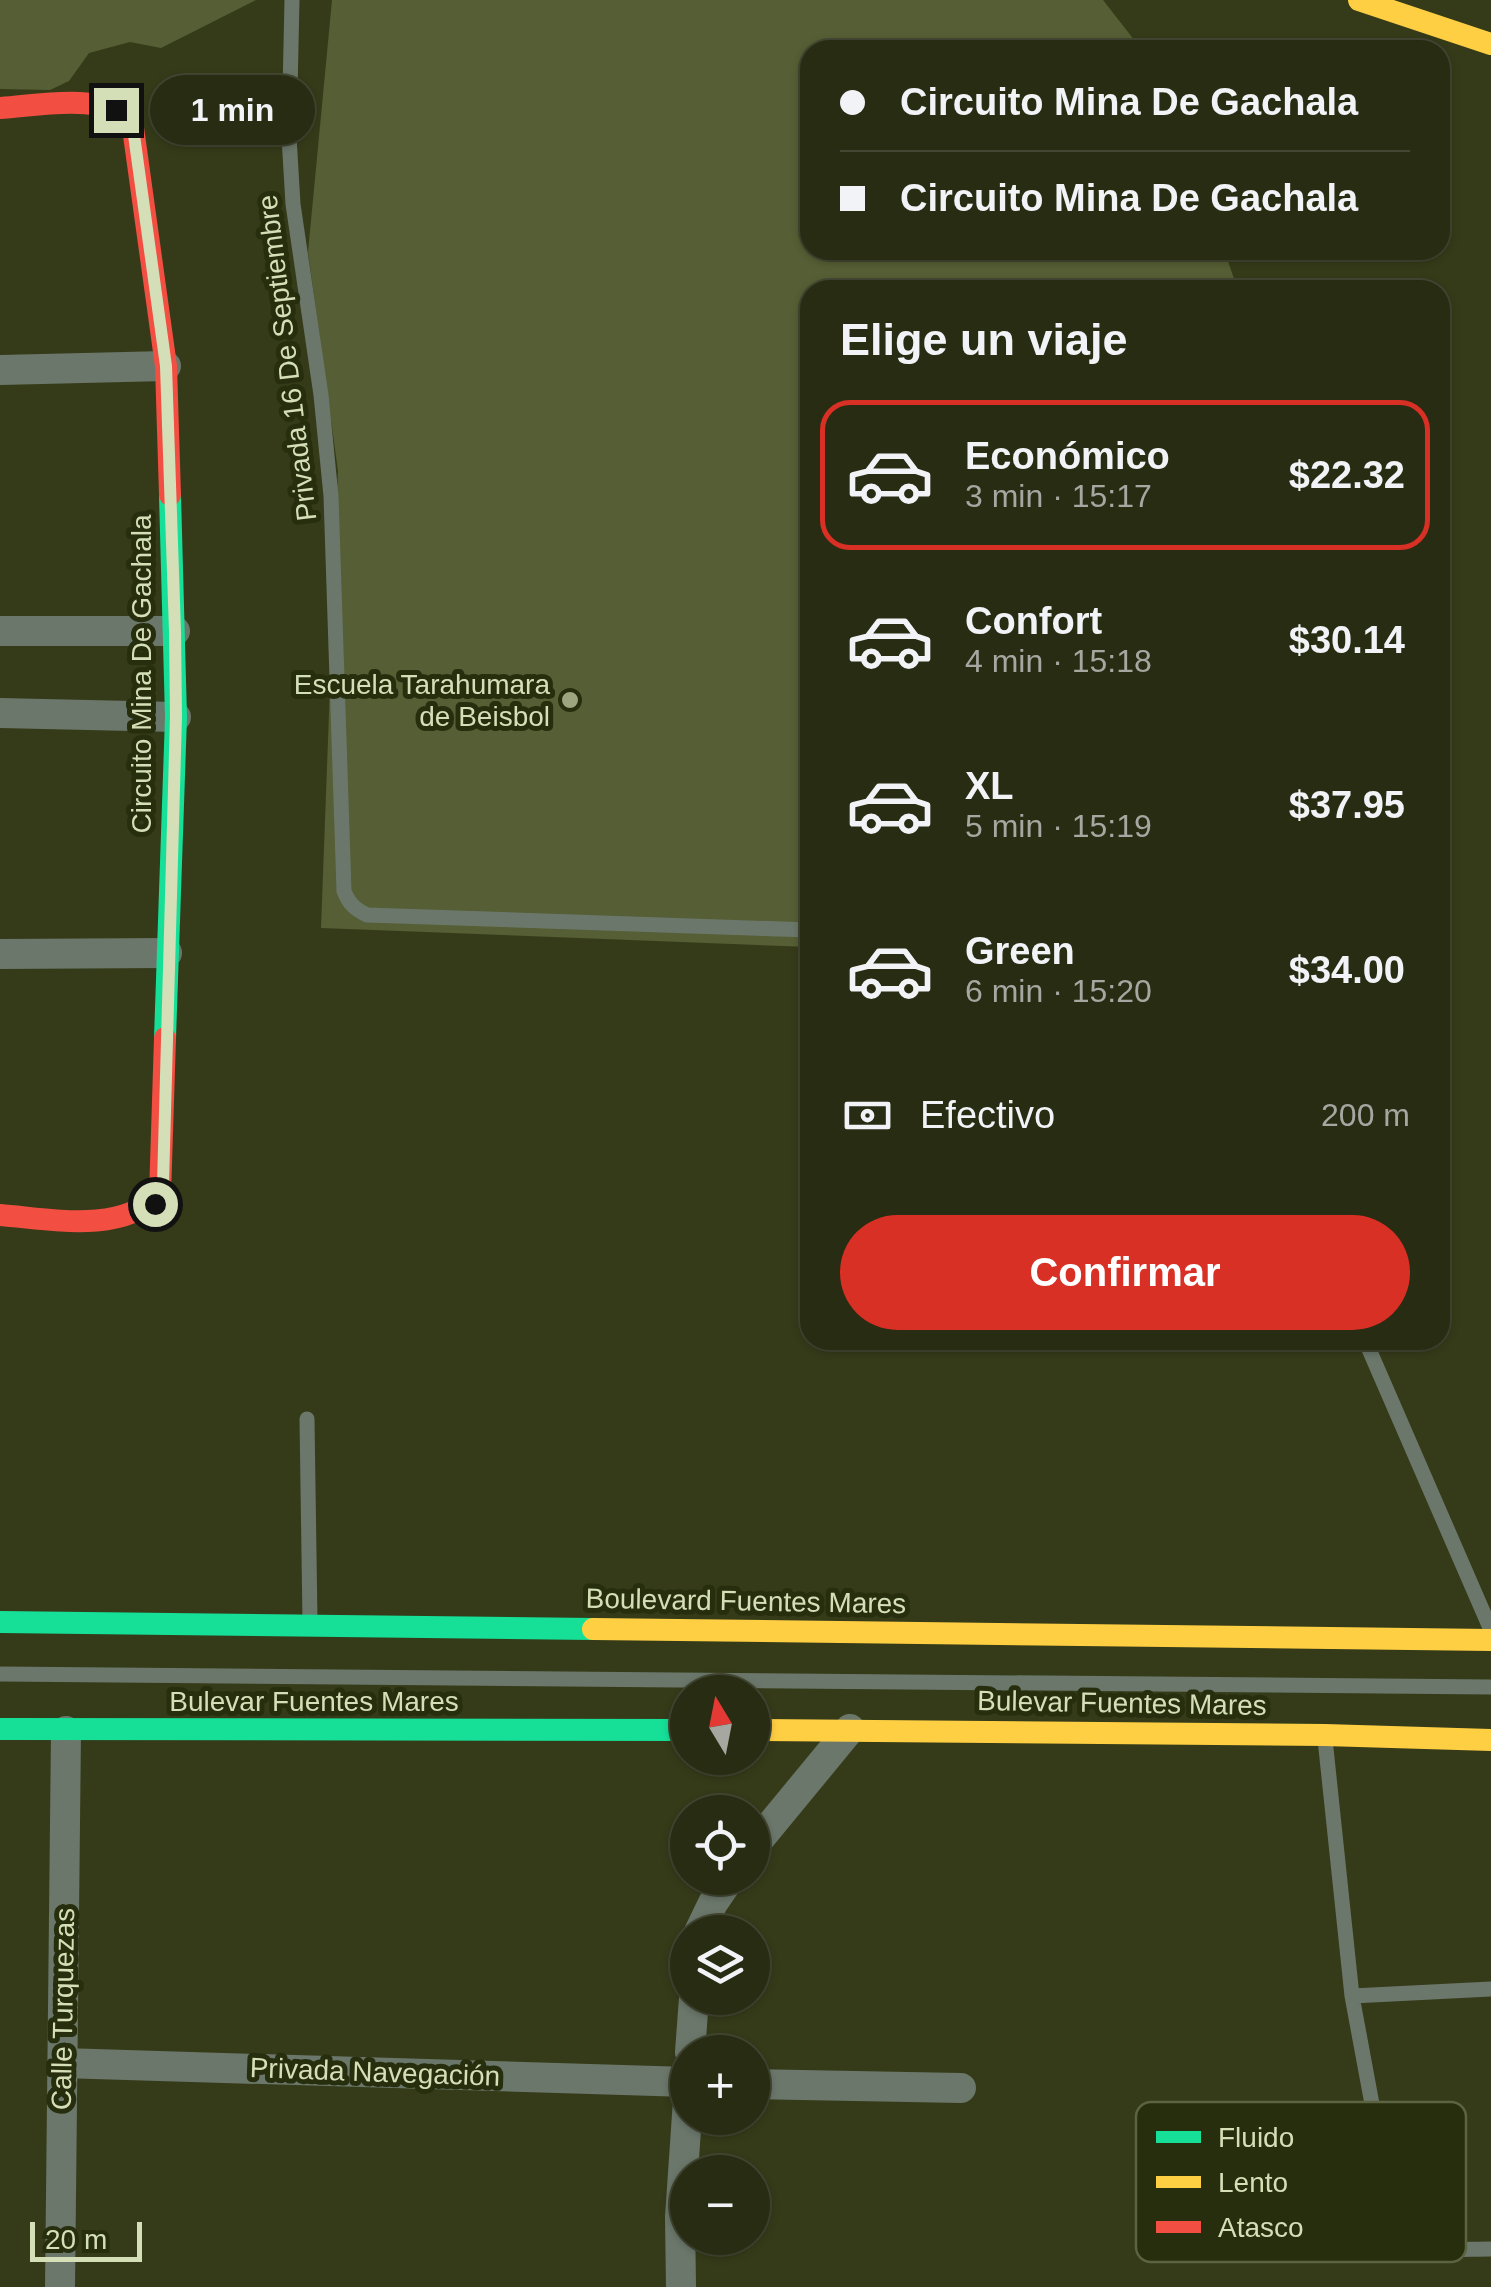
<!DOCTYPE html>
<html lang="es">
<meta charset="utf-8">
<style>
body{margin:0;font-family:Helvetica,sans-serif;background:#30341c;color:#f1f3f6;height:100vh;display:flex;flex-direction:column;font-size:38px;white-space:nowrap}
*{box-sizing:border-box;margin:0}
p{font-size:32px;color:#a5a7a0}
.icon{flex:none;width:55px;height:55px;fill:none;stroke:currentColor;stroke-width:2;stroke-linecap:round;stroke-linejoin:round}
.map{position:relative;flex:1;overflow:hidden}
.sheet{position:absolute;left:800px;top:280px;width:650px;height:1070px;display:flex;flex-direction:column;background:#282c13;border-radius:30px;box-shadow:0 2px 8px #0004,0 0 0 2px #444833}
.sheet>*{flex:none}
.banner{position:absolute;left:800px;top:40px;width:650px;height:220px;border-radius:30px;box-shadow:0 2px 8px #0004,0 0 0 2px #444833;display:grid;align-content:center;height:220px;padding:0 40px;background:#282c13}
.needle{width:65px;rotate:350deg}
.tools{position:absolute;left:670px;top:1675px;display:grid;gap:20px}
.tools a{display:grid;place-items:center;width:100px;height:100px;border-radius:50%;background:#282c13;box-shadow:0 2px 8px #0004,0 0 0 2px #444833;font-size:50px}
.scale{position:absolute;left:30px;bottom:25px;width:112px;box-sizing:border-box;padding-left:10px;border:5px solid #d4deb7;border-top:0;font-size:28px;line-height:35px;white-space:nowrap;color:#d4deb7;-webkit-text-stroke:8px #272e0d;paint-order:stroke}
.end{position:absolute;width:45px;height:45px;margin:-22px;border:12px solid #d4deb7;background:#111;box-shadow:0 0 0 5px #111}
.from{border-radius:50%}
.bubble{position:absolute;height:70px;border-radius:35px;background:#282c13;box-shadow:0 2px 8px #0004,0 0 0 2px #444833;font-size:32px;font-weight:700;line-height:70px;text-align:center}
.banner b{display:flex;align-items:center;gap:35px;height:95px;font-size:38px}
.banner b+b{border-top:2px solid #444833}
.banner i{width:25px;height:25px;background:#f1f3f6}
ul{padding:0;list-style:none}
li{display:flex;align-items:center;gap:30px;height:150px;margin:0 20px 15px;padding:0 20px;border:5px solid transparent;border-radius:30px}
li div{flex:1}
li b{display:block;font-size:38px}
li em{font-style:normal;font-weight:700}
li.active{border-color:#d93025}
li>.icon{width:90px;height:90px;stroke-width:1.5}
h2{padding:0 40px;font-size:45px;line-height:120px}
.pay{display:flex;align-items:center;gap:25px;height:110px;padding:0 40px;font-size:38px}
.pay p{margin-inline-start:auto}
.button{display:flex;gap:20px;margin-top:auto;padding:20px 40px}
.button a{flex:1;height:115px;border-radius:60px;background:#d93025;color:#fff;font-size:40px;font-weight:700;line-height:115px;text-align:center}
.map>svg:first-child{display:block}
.green{fill:#555e34}
.lines{fill:none;stroke-linecap:round;stroke-linejoin:round}
.lane{stroke:#6b776b;stroke-width:15}
.street{stroke:#6b776b;stroke-width:30}
.fast{stroke:#16e098;stroke-width:22}
.slow{stroke:#ffcf43;stroke-width:22}
.jam{stroke:#f24e42;stroke-width:22}
.route{stroke:#d4deb7;stroke-width:12}
.poi-dot{fill:#9ca580;stroke:#272e0d;stroke-width:4}
.labels{text-anchor:middle;dominant-baseline:central;stroke-width:10;stroke-linejoin:round;paint-order:stroke}
.street-label{font-size:28px;fill:#d4deb7;stroke:#272e0d}
.poi-label{font-size:28px;fill:#d4deb7;stroke:#272e0d;text-anchor:end}
.key{fill:#272e0d;stroke:#5b6340;stroke-width:2.5}
.key-label{font-size:28px;fill:#d4deb7}
</style>
<div class="map">
<svg width="1491" height="2287" viewBox="0 0 1491 2287">
<rect width="100%" height="100%" fill="#353b19"/>
<path class="green" d="M0,0H256L161,48L130,42L89,53L69,81L50,90L0,89Z
M332,0H1103L1142,50H810V250H1224L1238,290H810V947L321,928L338,471L308,252Z"/>
<g class="lines">
<path class="lane" d="M292,0L289,137L293,204L321,395L331,496L344,891C349,904 355,909 367,915L810,930
M1365,1340L1491,1630
M307,1419L310,1622
M0,1674L1491,1687
M1325,1739L1352,1996L1491,1989
M1352,1996L1392,2212C1426,2257 1439,2249 1491,2249"/>
<path class="street" d="M0,370L166,366
M0,631H175
M0,713L176,717
M0,954L167,953
M752,1848L850,1729
M699,1932L713,1903L730,1878
M690,2052L694,1998
M62,2063L688,2082
M752,2084L961,2088
M60,2287L66,1731
M681,2287L680,2217L688,2100"/>
<path class="fast" d="M165,1038L176,717L170,495
M0,1622L593,1629
M0,1729L688,1730"/>
<path class="slow" d="M1359,0L1491,44
M593,1629L1491,1640
M752,1730L1325,1735L1491,1740"/>
<path class="jam" d="M0,108C39,106 109,89 133,128L166,366L170,495
M0,1215C51,1219 119,1234 160,1195L165,1038"/>
</g>
<g class="lines">
<path class="route" d="M116,110L127,118L133,128L166,366L175,631L176,716L163,1184L155,1204"/>
</g>
<circle class="poi-dot" cx="570" cy="700" r="10"/>
<g class="labels">
<g class="street-label">
<text transform="translate(287 358) rotate(-97)">Privada 16 De Septiembre</text>
<text transform="translate(141 674) rotate(-90)">Circuito Mina De Gachala</text>
<text transform="translate(746 1601) rotate(1)">Boulevard Fuentes Mares</text>
<text x="314" y="1701">Bulevar Fuentes Mares</text>
<text transform="translate(1122 1703) rotate(1)">Bulevar Fuentes Mares</text>
<text transform="translate(63 2009) rotate(-89)">Calle Turquezas</text>
<text transform="translate(375 2072) rotate(2)">Privada Navegación</text>
</g>
<g class="poi-label">
<text x="550" y="684">Escuela Tarahumara<tspan x="550" dy="32">de Beisbol</tspan></text>
</g>
</g>
<rect x="1136" y="2102" width="330" height="160" rx="15" class="key"/>
<rect x="1156" y="2131" width="45" height="12" fill="#16e098"/>
<rect x="1156" y="2176" width="45" height="12" fill="#ffcf43"/>
<rect x="1156" y="2221" width="45" height="12" fill="#f24e42"/>
<g class="key-label">
<text x="1218" y="2147">Fluido</text>
<text x="1218" y="2192">Lento</text>
<text x="1218" y="2237">Atasco</text>
</g>
</svg>
<div class="tools">
<a><svg class="needle" viewBox="-14 -14 28 28"><path d="M0-13l5 13h-10z" fill="#e53935"/><path d="M0 13l5-13h-10z" fill="#a5a7a0"/></svg></a>
<a><svg class="icon" aria-label="locate" viewBox="0 0 24 24"><circle cx="12" cy="12" r="6"/><path d="M12 2v4M12 18v4M2 12h4M18 12h4"/></svg></a>
<a><svg class="icon" aria-label="layers" viewBox="0 0 24 24"><path d="M12 4l9 5-9 5-9-5zM3 14l9 5 9-5"/></svg></a>
<a>+</a>
<a>−</a>
</div>
<div class="scale">20 m</div>
<i class="end from" style="left:155px;top:1204px"></i>
<i class="end" style="left:116px;top:110px"></i>
<div class="bubble" style="left:150px;top:75px;width:165px">1 min</div>
<div class="banner">
<b><i class="from"></i>Circuito Mina De Gachala</b>
<b><i></i>Circuito Mina De Gachala</b>
</div>
<section class="sheet">
<h2>Elige un viaje</h2>
<ul>
<li class="active"><svg class="icon" aria-label="car" viewBox="0 0 24 24"><path d="M5 17H2v-5l4-1 3-4h7l3 4 3 1v5h-3M9 17h6M6 11h13"/><circle cx="7" cy="17" r="2"/><circle cx="17" cy="17" r="2"/></svg><div><b>Económico</b><p>3 min · 15:17</p></div><em>$22.32</em></li>
<li><svg class="icon" aria-label="car" viewBox="0 0 24 24"><path d="M5 17H2v-5l4-1 3-4h7l3 4 3 1v5h-3M9 17h6M6 11h13"/><circle cx="7" cy="17" r="2"/><circle cx="17" cy="17" r="2"/></svg><div><b>Confort</b><p>4 min · 15:18</p></div><em>$30.14</em></li>
<li><svg class="icon" aria-label="car" viewBox="0 0 24 24"><path d="M5 17H2v-5l4-1 3-4h7l3 4 3 1v5h-3M9 17h6M6 11h13"/><circle cx="7" cy="17" r="2"/><circle cx="17" cy="17" r="2"/></svg><div><b>XL</b><p>5 min · 15:19</p></div><em>$37.95</em></li>
<li><svg class="icon" aria-label="car" viewBox="0 0 24 24"><path d="M5 17H2v-5l4-1 3-4h7l3 4 3 1v5h-3M9 17h6M6 11h13"/><circle cx="7" cy="17" r="2"/><circle cx="17" cy="17" r="2"/></svg><div><b>Green</b><p>6 min · 15:20</p></div><em>$34.00</em></li>
</ul>
<div class="pay"><svg class="icon" aria-label="cash" viewBox="0 0 24 24"><path d="M3 7h18v10H3z"/><circle cx="12" cy="12" r="2"/></svg>Efectivo<p>200 m</p></div>
<div class="button"><a>Confirmar</a></div>
</section>
</div>
